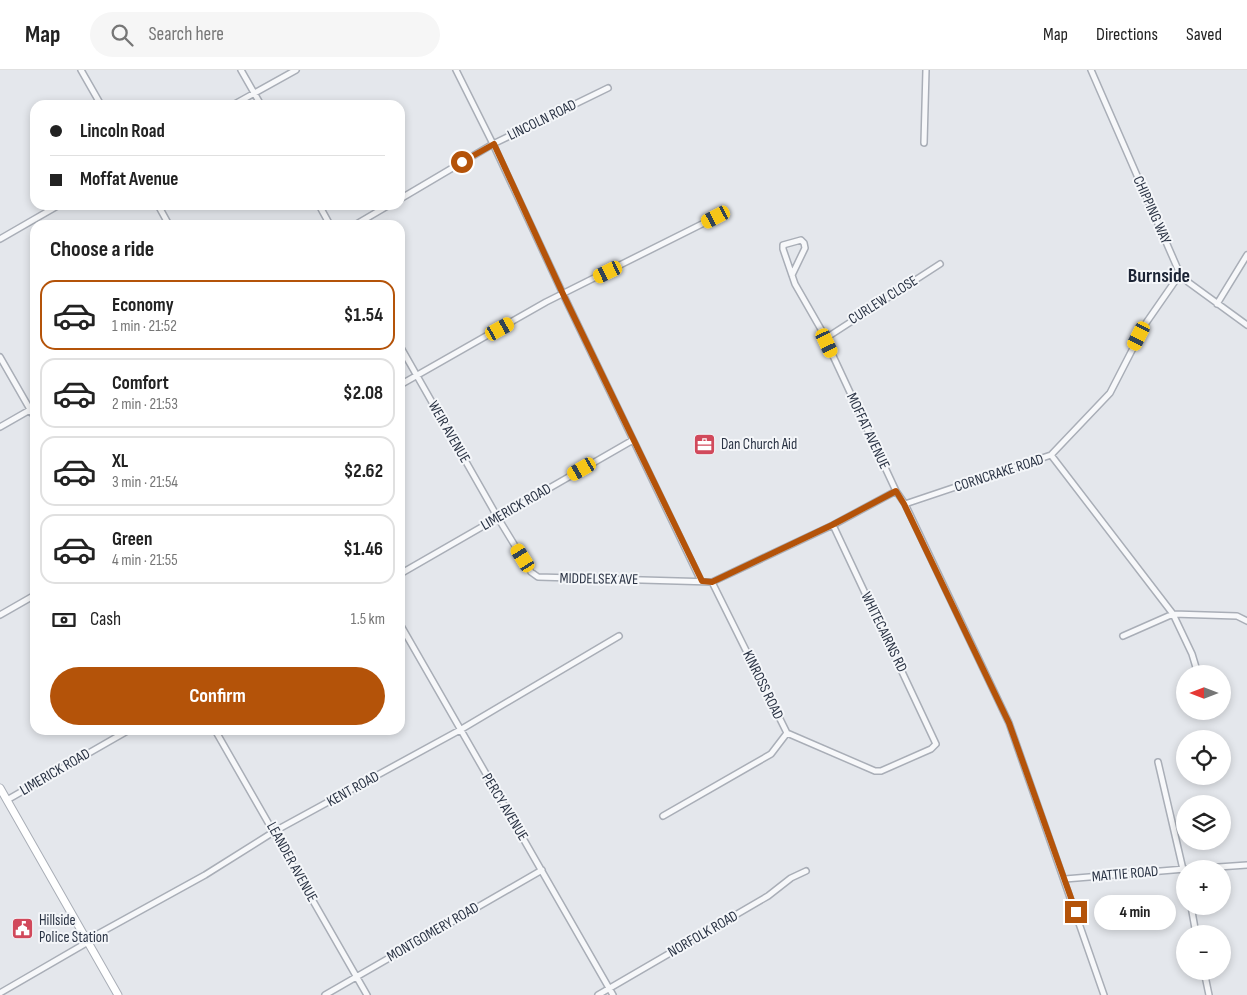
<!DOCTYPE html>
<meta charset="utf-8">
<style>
body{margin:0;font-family:"Sofia Sans Condensed",sans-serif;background:#f6f6f6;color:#222;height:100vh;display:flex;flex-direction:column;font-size:19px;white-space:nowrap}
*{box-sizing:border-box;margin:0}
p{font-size:16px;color:#767676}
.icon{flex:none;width:28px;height:28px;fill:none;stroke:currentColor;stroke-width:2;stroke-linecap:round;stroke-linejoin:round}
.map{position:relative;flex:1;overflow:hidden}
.details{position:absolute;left:30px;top:150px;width:375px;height:515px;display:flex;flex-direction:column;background:#fff;border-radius:15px;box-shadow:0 2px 8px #0003}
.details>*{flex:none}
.banner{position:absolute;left:30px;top:30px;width:375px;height:110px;border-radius:15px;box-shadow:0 2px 8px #0003;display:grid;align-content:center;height:110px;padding:0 20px;background:#fff}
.needle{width:32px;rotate:270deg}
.buttons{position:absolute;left:1176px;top:595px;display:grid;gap:10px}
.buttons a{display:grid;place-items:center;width:55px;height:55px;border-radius:50%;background:#fff;box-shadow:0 2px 8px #0003;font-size:25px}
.end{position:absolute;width:22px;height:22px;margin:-11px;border:6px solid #b45309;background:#fff;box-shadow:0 0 0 2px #fff}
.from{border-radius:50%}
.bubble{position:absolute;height:35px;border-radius:18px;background:#fff;box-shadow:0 2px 8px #0003;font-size:16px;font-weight:700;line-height:35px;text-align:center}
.car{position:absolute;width:15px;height:30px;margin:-15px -8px;border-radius:6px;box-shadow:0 0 4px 1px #0007;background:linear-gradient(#f5c518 24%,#345 0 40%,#f5c518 0 76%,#345 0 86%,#f5c518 0)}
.banner b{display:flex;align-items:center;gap:18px;height:48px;font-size:19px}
.banner b+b{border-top:1px solid #e0e0e0}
.banner i{width:12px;height:12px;background:#222}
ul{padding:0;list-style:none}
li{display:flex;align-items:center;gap:15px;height:70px;margin:0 10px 8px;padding:0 10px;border:2px solid #e0e0e0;border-radius:15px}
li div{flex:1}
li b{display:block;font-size:19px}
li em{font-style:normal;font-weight:700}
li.active{border-color:#b45309}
li>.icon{width:45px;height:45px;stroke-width:1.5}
h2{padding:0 20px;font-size:22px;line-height:60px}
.pay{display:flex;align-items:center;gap:12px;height:55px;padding:0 20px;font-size:19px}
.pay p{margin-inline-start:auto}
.primary-button{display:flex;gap:10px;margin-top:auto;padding:10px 20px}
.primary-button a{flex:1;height:58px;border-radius:30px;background:#b45309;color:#fff;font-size:20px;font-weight:700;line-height:58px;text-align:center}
header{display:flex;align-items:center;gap:30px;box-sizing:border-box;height:70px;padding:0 25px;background:#fff;border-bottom:1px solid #e0e0e0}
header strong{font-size:24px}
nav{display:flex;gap:28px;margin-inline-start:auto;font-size:18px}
.search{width:350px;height:45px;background:#f6f6f6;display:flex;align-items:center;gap:12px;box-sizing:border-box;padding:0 18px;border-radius:28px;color:#767676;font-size:19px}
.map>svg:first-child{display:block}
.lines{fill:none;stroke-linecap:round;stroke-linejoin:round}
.street-casing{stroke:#a9aeb7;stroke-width:8}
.secondary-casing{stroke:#a9aeb7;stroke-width:9}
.street{stroke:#f7f8fa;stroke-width:5}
.secondary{stroke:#fff;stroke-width:7}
.route{stroke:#b45309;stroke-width:6}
.labels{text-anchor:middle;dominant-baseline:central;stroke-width:4;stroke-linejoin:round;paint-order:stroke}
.street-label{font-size:15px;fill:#2b3445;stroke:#f4f6f9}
.poi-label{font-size:15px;fill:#2b3445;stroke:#f4f6f9;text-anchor:start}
.district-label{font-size:20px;font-weight:bold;fill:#1d2536;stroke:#f4f6f9}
</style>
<header>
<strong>Map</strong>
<div class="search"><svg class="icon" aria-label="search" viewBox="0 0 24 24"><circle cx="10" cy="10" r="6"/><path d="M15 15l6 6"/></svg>Search here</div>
<nav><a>Map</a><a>Directions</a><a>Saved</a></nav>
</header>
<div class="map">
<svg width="1247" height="925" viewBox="0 0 1247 925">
<rect width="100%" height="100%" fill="#e4e7ec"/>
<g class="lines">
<defs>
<path id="street" d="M81,0L101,35
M241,0L261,35
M456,0L493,74L563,224L701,511
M1091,0L1180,204L1188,212L1247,255
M233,35L296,0
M924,73L926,0
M400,129L493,74L608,18
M158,135L169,155
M319,135L330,155
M355,155L389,135
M0,169L59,135
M792,205L805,178L804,173L801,170L783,175V179L795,214L826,268L827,273L896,421L905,434L1009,653L1104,925
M1217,234L1247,185
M826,268L940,194
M400,276L498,448L531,502L538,507L712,512L833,455L896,421
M0,287L35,348
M400,315L546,232L716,147
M0,357L35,337
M1051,385L1173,544L1237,546L1247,551
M905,434L1051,385L1110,323L1146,253L1180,204
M400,504L633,370
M0,545L35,525
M400,554L613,925
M1123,566L1173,544L1192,584L1198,604
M215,660L367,925
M787,663L875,701H881L931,679L936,674L833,455
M1158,692L1185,808
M7,730L129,660
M663,746L771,684L787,663L712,512
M1190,799L1247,795
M1065,809L1185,799
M1191,836L1196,864
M87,870L205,805L275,761L460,660L619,566
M1204,901L1209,925
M0,923L88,872
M325,925L542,800
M598,925L768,826L791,808L806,801"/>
<path id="secondary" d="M0,718L118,925"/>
</defs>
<use href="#street" class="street-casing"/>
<use href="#secondary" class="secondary-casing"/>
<use href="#street" class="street"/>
<use href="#secondary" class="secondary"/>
</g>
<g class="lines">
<path class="route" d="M462,92L494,74L563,224L702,511L712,512L832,455L896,421L904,434L1009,653L1076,842"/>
</g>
<defs>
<symbol id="office-square" viewBox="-11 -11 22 22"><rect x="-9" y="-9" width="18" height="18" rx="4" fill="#d1495b" stroke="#f4f6f9"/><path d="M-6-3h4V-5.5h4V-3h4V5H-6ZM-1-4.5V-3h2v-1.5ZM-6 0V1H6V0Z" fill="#fff"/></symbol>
<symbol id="civic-square" viewBox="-11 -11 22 22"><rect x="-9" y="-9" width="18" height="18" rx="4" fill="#d1495b" stroke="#f4f6f9"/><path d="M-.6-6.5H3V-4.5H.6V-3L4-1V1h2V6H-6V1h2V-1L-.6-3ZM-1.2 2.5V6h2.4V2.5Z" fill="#fff"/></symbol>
</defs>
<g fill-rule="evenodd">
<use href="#office-square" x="692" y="362" width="25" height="25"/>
<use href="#civic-square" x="10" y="846" width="25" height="25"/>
</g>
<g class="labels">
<g class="street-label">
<text transform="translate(542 50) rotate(-26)">LINCOLN ROAD</text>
<text transform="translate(1152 140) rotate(66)">CHIPPING WAY</text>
<text transform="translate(883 230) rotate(-32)">CURLEW CLOSE</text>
<text transform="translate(868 361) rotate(65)">MOFFAT AVENUE</text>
<text transform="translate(449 362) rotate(60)">WEIR AVENUE</text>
<text transform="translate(999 403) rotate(-18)">CORNCRAKE ROAD</text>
<text transform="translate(516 437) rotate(-30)">LIMERICK ROAD</text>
<text transform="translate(599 509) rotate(1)">MIDDELSEX AVE</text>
<text transform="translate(884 562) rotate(64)">WHITECAIRNS RD</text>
<text transform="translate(763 615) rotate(64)">KINROSS ROAD</text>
<text transform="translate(55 702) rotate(-30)">LIMERICK ROAD</text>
<text transform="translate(353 719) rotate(-29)">KENT ROAD</text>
<text transform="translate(505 737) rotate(59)">PERCY AVENUE</text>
<text transform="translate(292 792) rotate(61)">LEANDER AVENUE</text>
<text transform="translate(1125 804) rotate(-5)">MATTIE ROAD</text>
<text transform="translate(433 862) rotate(-30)">MONTGOMERY ROAD</text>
<text transform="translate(703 864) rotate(-30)">NORFOLK ROAD</text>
</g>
<g class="poi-label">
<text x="721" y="374">Dan Church Aid</text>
<text x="39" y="850">Hillside<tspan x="39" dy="17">Police Station</tspan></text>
</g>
<g class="district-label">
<text x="1159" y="206">Burnside</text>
</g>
</g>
</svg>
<div class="buttons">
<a><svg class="needle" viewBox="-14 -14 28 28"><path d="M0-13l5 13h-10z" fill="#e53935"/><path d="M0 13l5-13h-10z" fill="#767676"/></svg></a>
<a><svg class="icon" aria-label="locate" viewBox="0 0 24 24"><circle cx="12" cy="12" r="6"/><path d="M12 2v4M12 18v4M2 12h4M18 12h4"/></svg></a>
<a><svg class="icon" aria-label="layers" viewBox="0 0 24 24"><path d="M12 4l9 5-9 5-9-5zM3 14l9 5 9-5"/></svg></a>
<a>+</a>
<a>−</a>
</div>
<i class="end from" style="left:462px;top:92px"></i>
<i class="end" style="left:1076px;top:842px"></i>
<div class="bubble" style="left:1094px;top:825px;width:82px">4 min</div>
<i class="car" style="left:716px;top:147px;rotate:243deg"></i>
<i class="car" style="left:608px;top:202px;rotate:244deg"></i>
<i class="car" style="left:500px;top:259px;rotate:61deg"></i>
<i class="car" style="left:1139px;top:266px;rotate:207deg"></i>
<i class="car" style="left:827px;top:273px;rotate:155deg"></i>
<i class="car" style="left:582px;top:399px;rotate:240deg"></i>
<i class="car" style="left:523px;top:488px;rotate:328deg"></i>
<div class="banner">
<b><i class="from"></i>Lincoln Road</b>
<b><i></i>Moffat Avenue</b>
</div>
<section class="details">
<h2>Choose a ride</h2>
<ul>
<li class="active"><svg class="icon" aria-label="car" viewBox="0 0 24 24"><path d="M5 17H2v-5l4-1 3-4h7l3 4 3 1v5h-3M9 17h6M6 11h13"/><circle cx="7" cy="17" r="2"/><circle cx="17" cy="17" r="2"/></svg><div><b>Economy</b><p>1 min · 21:52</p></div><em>$1.54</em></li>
<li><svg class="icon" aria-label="car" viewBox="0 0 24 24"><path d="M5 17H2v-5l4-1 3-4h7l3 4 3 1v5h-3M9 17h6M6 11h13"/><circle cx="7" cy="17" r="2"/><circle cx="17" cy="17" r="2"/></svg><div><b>Comfort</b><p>2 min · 21:53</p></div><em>$2.08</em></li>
<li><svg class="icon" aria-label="car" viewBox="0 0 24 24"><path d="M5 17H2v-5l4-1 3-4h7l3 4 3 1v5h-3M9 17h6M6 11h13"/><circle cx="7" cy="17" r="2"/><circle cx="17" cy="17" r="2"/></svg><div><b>XL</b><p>3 min · 21:54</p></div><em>$2.62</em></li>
<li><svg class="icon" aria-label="car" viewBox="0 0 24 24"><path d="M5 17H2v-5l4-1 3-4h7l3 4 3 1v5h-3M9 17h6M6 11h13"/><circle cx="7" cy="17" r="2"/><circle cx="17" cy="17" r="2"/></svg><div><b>Green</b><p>4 min · 21:55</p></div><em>$1.46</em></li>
</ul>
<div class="pay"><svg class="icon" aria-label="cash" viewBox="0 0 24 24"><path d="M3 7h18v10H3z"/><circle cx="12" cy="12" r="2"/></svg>Cash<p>1.5 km</p></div>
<div class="primary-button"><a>Confirm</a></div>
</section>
</div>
